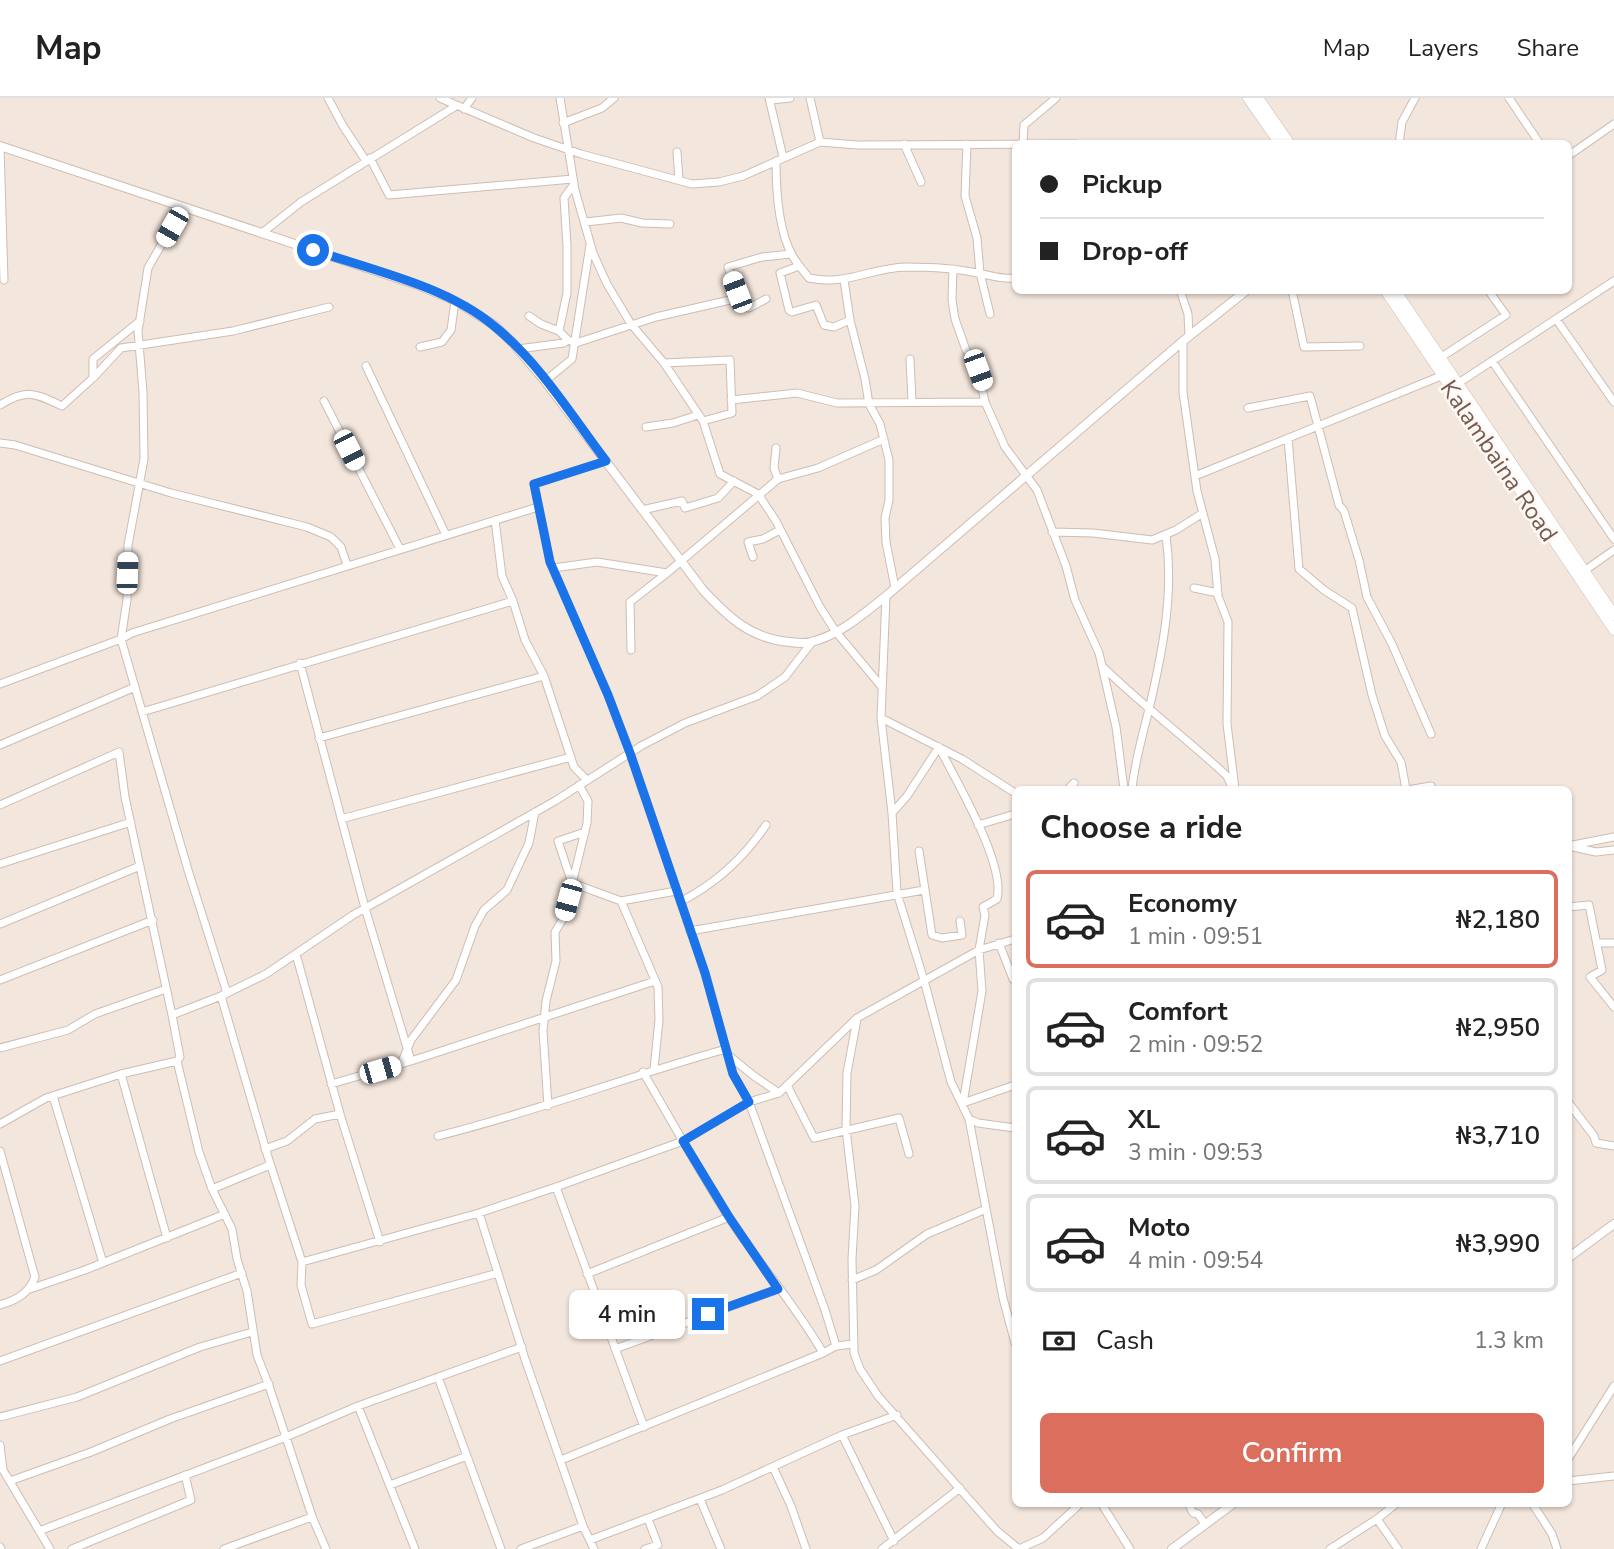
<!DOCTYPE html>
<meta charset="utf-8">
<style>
body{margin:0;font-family:"Nunito Sans",sans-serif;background:#f6f6f6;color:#222;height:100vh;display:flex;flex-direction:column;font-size:26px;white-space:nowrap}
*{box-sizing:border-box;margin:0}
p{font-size:23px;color:#767676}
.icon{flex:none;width:38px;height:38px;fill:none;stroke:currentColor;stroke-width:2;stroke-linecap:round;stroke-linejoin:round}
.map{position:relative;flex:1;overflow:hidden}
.side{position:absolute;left:1012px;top:688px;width:560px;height:721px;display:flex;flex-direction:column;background:#fff;border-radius:10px;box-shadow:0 2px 5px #0004}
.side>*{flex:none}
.guide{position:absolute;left:1012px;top:42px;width:560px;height:154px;border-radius:10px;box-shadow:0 2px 5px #0004;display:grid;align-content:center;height:154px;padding:0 28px;background:#fff}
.end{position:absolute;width:32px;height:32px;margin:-16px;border:9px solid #1a73e8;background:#fff;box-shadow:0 0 0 4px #fff}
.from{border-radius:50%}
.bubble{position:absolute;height:49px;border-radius:10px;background:#fff;box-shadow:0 2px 5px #0004;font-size:23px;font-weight:600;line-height:49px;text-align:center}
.car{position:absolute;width:21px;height:42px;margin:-21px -10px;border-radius:9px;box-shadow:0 0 5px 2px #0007;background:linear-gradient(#fff 24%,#345 0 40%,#fff 0 76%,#345 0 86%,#fff 0)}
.guide b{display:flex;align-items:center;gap:24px;height:66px;font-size:26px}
.guide b+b{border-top:2px solid #e0e0e0}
.guide i{width:18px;height:18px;background:#222}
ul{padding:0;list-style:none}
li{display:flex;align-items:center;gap:21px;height:98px;margin:0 14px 10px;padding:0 14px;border:4px solid #e0e0e0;border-radius:10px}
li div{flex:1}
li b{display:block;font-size:26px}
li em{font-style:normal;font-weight:600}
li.selected{border-color:#db6e5d}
li>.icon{width:63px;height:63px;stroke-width:1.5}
h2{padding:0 28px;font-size:32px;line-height:84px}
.pay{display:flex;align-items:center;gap:18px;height:77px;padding:0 28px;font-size:26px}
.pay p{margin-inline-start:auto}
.button{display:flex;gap:14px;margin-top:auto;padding:14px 28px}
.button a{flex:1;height:80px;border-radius:10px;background:#db6e5d;color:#fff;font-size:28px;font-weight:600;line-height:80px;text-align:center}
header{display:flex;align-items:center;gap:42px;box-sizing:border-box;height:98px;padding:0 35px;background:#fff;border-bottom:2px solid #e0e0e0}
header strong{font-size:33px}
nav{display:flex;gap:38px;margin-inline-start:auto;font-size:24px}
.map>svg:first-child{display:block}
.residential{fill:#f3e6dc;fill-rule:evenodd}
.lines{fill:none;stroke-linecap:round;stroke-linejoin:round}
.minor-casing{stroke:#cebdb3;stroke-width:9}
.tertiary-casing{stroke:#cebdb3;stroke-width:10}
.secondary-casing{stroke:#d3beb3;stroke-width:11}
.minor{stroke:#fff;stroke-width:7}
.tertiary{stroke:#fff;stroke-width:8}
.secondary{stroke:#fff;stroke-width:10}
.route{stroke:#1a73e8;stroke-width:9}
.labels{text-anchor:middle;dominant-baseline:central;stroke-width:5;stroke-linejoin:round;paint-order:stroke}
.street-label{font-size:24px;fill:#765b51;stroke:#fef9f4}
</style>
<header>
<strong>Map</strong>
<nav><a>Map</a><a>Layers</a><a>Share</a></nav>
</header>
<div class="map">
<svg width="1614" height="1451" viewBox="0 0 1614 1451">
<rect width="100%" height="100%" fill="#fcf5ed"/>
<path class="residential" d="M0,0H1247L1278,45L1015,46V192L1382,193L1614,532V1451H0ZM1015,691H1568V1405H1015Z
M1263,0H1614V511L1460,279L1399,193L1568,192V46L1295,45Z"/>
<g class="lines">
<defs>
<path id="minor" d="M328,0L343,28L366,63
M440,0L534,40L581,56L692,86L719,84L743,78L820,44L857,47L1076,46
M560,0L575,92L593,155L607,186L631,226L664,265L703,323L720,376L758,396L776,423L820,509L836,534L882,589
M769,0L783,59
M810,0L820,44
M1509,0L1540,46
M771,2L790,0
M464,11L472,0
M563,25L602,10L614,0
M1023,45L1024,27L1056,0
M904,46L921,84
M967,46L965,98L977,140L980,175L990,216
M1399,46L1402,24L1415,0
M0,48L4,182
M677,54L679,82
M1568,58L1614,26
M370,60L389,97L573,81
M776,63C776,93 778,131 792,157C797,166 803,172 809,180C846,188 870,170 906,169C930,169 954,170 977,175C990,177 1002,182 1015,180
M183,109L148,170L138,233L143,294L144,361L128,447L127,502L121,541L188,772L227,895
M586,124L621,120L642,125L670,126
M262,135L301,104L456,8
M799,168L780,175L789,212L792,214L816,207L824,227L834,229L850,222
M953,171L952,202L955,221L966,252L978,272L985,304L1005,349L1037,392L1066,468L1075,502L1099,555L1116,629L1124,691
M844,182L850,222L865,281L869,306L880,326L889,362V402L885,420L886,444L895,490
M1180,192L1188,216L1189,238
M1292,192L1304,249L1360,248
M732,200L738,208L749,210L766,201
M529,218L541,226L559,233
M1556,221L1614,304
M568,242L559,233L567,195V148L564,100L574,86
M1183,243V294L1197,393L1215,461L1218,498L1228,524L1227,626L1235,691
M420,249L442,244L451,232L455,203
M518,251L564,245L568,242L576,245L656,219L730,202L738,198L728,169L762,159L791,156
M1440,260L1506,217L1488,192
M910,261L912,303
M1492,263L1614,441
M664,265L730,262L732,315L703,323
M366,268L446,437
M93,280L121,250L233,233L329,209
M545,283L572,261L590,147
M1457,286L1614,183
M731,302L797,295L837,305L985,304
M324,303L400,451
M0,307C27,290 34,295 62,308L93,280V261L140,223
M1248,310L1310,298L1339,407L1344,413L1359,462L1367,499L1392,546L1431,636
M646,329L673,325L698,317
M1288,340L1299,471L1324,492L1352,510L1372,597L1385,638L1401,664L1406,691
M0,345L15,347L171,395L307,429L331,439L341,449L347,467
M776,350L774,370L778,381
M606,363L534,386L550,464L608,597L630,655L705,875L733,976L749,1004L825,1212L836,1248L853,1246
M1195,378L1441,278
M642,412L682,403L685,410L718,400L734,383
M495,422L502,478L513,503L525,542L544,578L574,669L587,682
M1052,434L1093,435L1152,442L1176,432L1203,415
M753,459L748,444L763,441L780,432
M553,470L597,464L667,475L778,381L818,370L884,341
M1584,473L1614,452
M1194,490L1218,495
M886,498L881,620L892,715L897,795L924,882L951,984L969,1021L1003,1200L1015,1245
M631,552L630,504L667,475
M300,565L365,810L411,963
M1103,569C1142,607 1186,640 1227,678L1231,687
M0,586L121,541L132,535L538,409
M142,614L513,503
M881,620L962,661L1015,695
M319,640L544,578
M0,647L135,589
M939,649C956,683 1006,766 997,801L983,809L985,817L979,852L982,893L963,1005L1015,987
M1068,691L1074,685
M1132,691C1135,662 1143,636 1150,607C1163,551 1174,494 1166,437
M1413,691L1431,688
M0,707L119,654L125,699L172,917
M892,715L907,698L939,649
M341,721L571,659
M978,727L1015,716
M585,734L558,743L572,785L621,803L658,889L659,922L654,971
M1568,748L1614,739
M1573,749L1596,754L1614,752
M919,753L932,837L942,840L962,837L960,823
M0,766L131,724
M621,803L676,793
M680,804C715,786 744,760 766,727
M1568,809L1589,807L1602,872L1590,879L1614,909
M0,826L140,768
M690,833L924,792
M999,845L1013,881H1015
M1597,845H1614
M0,882L153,822
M221,898L268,1059L302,1164L301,1187L312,1226L498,1175
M857,921L847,975L846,1031L855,1108L852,1161L854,1255L860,1271L878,1298L997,1433L1019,1451
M0,950L68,932L95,916L166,891
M728,957L754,978L779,995
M177,963L199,1054L212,1091L232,1131L237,1161L247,1193L257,1257L269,1288L313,1421L326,1451
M401,966L411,942L456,882L475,828L484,812L507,792L529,745L535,714
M643,974C671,1022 698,1071 728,1118C758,1165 795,1206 823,1255L836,1248
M121,976L167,1140
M331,986L411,963L655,883
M787,987L814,1040L899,1020L909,1056
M53,998L103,1165
M1568,1004L1594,1038L1596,1045L1614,1048
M548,1008L543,933L546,903L556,863L555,834L564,819L587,725L588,703L579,687
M340,1016L380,1144
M969,1021L978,1025L1015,1030
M0,1026L46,1000L121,976L177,963L180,959L172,917L221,898L266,876L353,817L555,703L641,648L685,625L757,598L785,579L812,544
M438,1038C535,1014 629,978 726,951
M265,1051L287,1043L315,1021L340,1016L296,856
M0,1053L35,1179C29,1195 17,1202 0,1207
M212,1091L270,1067
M479,1115L525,1261L583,1428L594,1451
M302,1164L479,1115L556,1089
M587,1176L729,1119
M852,1182L876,1172L927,1136L986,1111
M30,1191L85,1172L225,1116
M615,1251L778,1191
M0,1263L242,1175
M438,1279L501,1451
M358,1308L415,1451
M0,1319L77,1299L200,1249L252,1234
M644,1329L556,1089L683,1043L749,1004L779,995L857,920L979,852L1015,841
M842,1337L894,1443
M0,1347L3,1372L50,1451
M1568,1361L1614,1288
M561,1362L823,1255
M773,1369L791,1408L806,1451
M10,1383L91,1354L170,1321L269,1286
M1568,1383L1614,1378
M390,1387L467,1358
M700,1401L721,1451
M1101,1405L1130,1451
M1188,1405L1193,1415L1198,1416L1205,1426
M1532,1405L1552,1436L1557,1451
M1377,1421L1398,1451
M39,1433L286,1339L358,1308L522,1249
M590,1442L722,1392L842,1337L897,1317
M0,1449L1,1451
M72,1451L191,1402L185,1377
M224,1451L312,1419
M521,1451L583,1428
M645,1451L658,1447L648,1421
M882,1451L960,1390
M1019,1451L1043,1440L1081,1405
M1330,1451L1377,1421L1397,1405
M1481,1451L1502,1405"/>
<path id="tertiary" d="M0,48L415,186L449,200L467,210L494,227L513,245L545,283L703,492C728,519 751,541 790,544C797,545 804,546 811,544C840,537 863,516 886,498L1183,243L1247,192
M1568,1160L1614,1126
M1172,1451L1234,1405"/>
<path id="secondary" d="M1248,0L1280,46
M1258,0L1290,46
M1385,192L1614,532
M1395,192L1614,517"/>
</defs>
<use href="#minor" class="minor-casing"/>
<use href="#tertiary" class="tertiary-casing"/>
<use href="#secondary" class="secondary-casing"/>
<use href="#minor" class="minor"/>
<use href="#tertiary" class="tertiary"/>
<use href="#secondary" class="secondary"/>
</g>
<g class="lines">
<path class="route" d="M313,152C372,172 446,188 494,228C539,264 572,318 606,363L534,386L550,464L608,597L630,655L705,875L733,976L749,1004L683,1043L729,1119L778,1191L708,1216"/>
</g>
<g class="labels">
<g class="street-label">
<text transform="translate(1499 363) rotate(56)">Kalambaina Road</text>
</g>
</g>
</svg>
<i class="end from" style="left:313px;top:152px"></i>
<i class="end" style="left:708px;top:1216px"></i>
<div class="bubble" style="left:569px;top:1192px;width:116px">4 min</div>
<i class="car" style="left:172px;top:129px;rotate:210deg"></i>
<i class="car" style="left:737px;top:194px;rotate:339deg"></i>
<i class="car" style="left:978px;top:272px;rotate:160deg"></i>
<i class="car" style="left:349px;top:352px;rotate:153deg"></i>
<i class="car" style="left:127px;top:475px;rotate:2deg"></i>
<i class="car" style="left:568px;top:802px;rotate:195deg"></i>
<i class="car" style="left:380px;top:972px;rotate:74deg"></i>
<div class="guide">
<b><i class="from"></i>Pickup</b>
<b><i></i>Drop-off</b>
</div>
<section class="side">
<h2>Choose a ride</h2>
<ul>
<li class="selected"><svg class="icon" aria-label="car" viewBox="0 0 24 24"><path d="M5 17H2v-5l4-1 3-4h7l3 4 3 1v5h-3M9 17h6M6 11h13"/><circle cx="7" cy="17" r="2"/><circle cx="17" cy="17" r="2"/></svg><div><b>Economy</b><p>1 min · 09:51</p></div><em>₦2,180</em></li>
<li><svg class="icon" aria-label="car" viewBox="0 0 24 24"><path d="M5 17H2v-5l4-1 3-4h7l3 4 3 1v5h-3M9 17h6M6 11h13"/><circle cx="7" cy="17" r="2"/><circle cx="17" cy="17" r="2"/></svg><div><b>Comfort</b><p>2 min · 09:52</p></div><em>₦2,950</em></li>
<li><svg class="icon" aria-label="car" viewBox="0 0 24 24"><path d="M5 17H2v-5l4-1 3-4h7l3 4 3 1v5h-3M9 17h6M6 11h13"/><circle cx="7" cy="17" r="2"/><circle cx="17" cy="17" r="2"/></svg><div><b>XL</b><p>3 min · 09:53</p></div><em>₦3,710</em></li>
<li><svg class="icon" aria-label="car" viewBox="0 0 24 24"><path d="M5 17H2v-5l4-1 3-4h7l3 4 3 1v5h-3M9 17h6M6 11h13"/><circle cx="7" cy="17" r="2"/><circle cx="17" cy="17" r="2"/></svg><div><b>Moto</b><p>4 min · 09:54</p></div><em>₦3,990</em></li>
</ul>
<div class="pay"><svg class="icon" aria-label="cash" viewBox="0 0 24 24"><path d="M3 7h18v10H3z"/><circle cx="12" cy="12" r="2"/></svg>Cash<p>1.3 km</p></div>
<div class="button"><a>Confirm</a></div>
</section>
</div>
